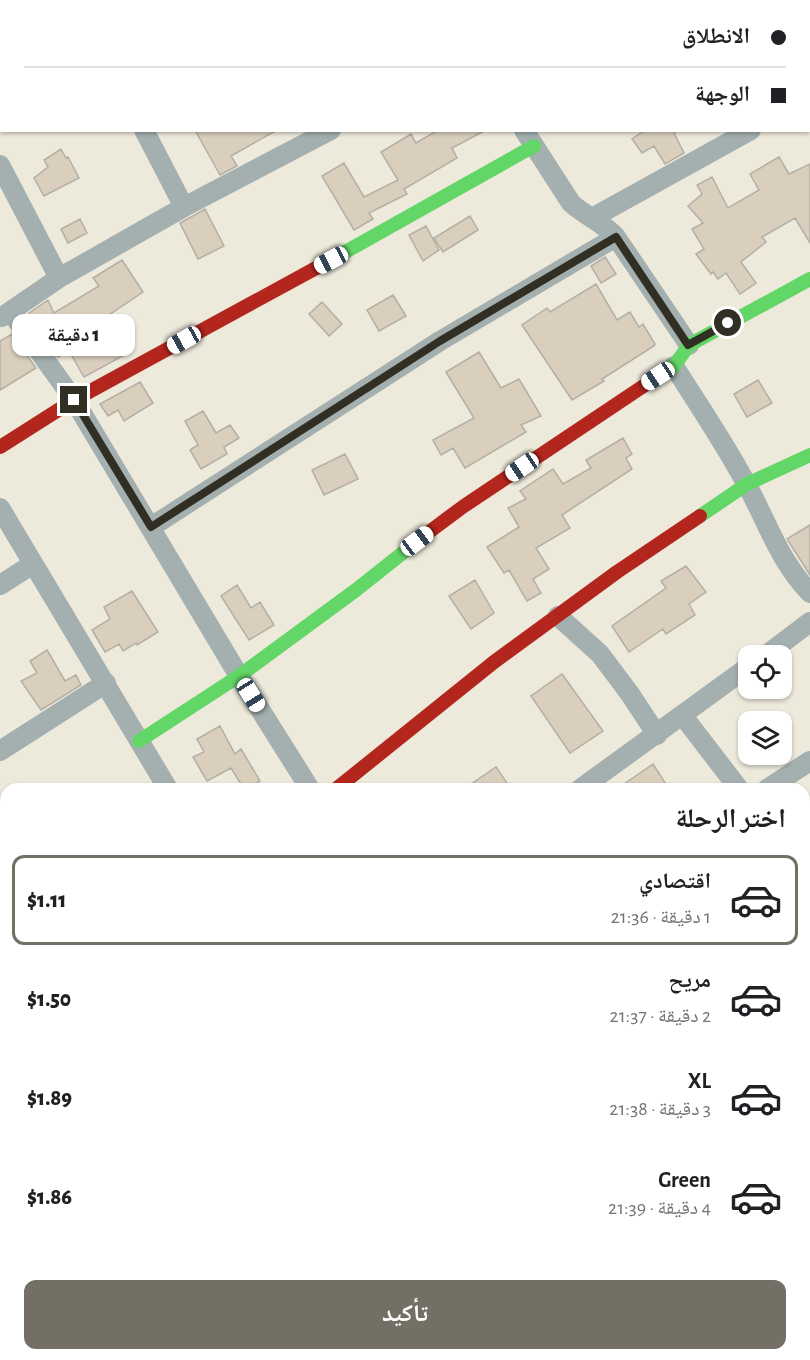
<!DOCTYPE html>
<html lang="ar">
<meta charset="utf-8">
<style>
body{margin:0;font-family:"Alegreya Sans","Noto Naskh Arabic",sans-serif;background:#f2f2f2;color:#202124;direction:rtl;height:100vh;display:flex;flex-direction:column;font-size:22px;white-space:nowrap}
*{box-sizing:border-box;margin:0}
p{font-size:20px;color:#757577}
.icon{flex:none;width:33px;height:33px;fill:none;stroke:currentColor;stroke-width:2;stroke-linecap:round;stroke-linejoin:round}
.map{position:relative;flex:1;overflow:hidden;direction:ltr}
.drawer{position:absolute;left:0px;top:783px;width:810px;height:578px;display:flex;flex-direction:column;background:#fff;border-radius:18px 18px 0 0;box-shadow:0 2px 4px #0004;direction:rtl}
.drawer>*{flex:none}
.top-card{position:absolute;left:0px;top:0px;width:810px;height:132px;box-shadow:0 2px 4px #0004;direction:rtl;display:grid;align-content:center;height:132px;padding:0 24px;background:#fff}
.fabs{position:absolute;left:738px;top:645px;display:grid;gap:12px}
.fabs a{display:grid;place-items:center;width:54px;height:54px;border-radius:12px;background:#fff;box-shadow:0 2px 4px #0004;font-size:30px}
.end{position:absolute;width:27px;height:27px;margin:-14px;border:8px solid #312e24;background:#fff;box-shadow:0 0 0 3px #fff}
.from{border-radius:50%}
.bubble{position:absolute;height:42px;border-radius:12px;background:#fff;box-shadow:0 2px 4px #0004;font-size:20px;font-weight:800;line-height:42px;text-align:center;direction:rtl}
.car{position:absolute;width:18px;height:36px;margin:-18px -9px;border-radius:8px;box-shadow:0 0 4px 2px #0007;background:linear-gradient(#fff 24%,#345 0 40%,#fff 0 76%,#345 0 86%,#fff 0)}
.top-card b{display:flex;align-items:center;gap:21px;height:57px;font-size:22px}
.top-card b+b{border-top:2px solid #e0e0e0}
.top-card i{width:15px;height:15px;background:#202124}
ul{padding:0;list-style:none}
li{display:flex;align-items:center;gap:18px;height:90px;margin:0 12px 9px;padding:0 12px;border:3px solid transparent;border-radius:12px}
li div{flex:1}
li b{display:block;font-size:22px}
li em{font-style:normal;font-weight:800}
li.selected{border-color:#736f64}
li>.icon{width:54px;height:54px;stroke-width:1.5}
h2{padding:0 24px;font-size:27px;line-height:72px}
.button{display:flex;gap:12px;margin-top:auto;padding:12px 24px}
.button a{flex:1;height:69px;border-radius:12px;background:#736f64;color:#fff;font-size:24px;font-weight:800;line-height:69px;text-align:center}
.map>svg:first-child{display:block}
.building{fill:#dacebc;stroke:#b3afa5;stroke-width:1.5}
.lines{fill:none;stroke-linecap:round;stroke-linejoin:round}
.street{stroke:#a4afb0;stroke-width:20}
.fast{stroke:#63d668;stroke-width:14}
.jam{stroke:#b3261e;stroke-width:14}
.route{stroke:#312e24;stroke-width:8}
</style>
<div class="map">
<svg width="810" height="1360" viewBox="0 0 810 1360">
<rect width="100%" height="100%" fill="#ede9db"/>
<path class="building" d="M195,130H277L231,156L237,166L220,175Z
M438,130H486L452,148L457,158L404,189L407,194L369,213L373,219L354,230L322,176L344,163L364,197L398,180L381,152L411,134L416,143Z
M645,130H678L674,133L684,153L665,164L654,146L642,153L632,139Z
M61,149L66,158L68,157L79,178L44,196L34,178L48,167L44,160Z
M779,157L789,174L810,164V243L795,218L762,237L766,242L741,262L756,283L740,294L726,273L718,279L713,272L711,274L696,254L704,249L692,229L703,223L688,206L702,194L697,185L712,177L728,208L759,190L750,174Z
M205,209L224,246L198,259L180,223Z
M470,216L478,230L443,252L434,238Z
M80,219L87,233L68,243L61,229Z
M426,226L439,250L423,261L409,235Z
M605,257L616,274L601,283L591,266Z
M122,260L143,292L106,317L124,347L126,346L130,352L84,377L69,351L58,357L33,321L29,313L48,300L54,313L99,286L93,278Z
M596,284L617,320L630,312L639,327L643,324L655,344L654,346L602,379L604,381L572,400L522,325L547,308L550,312Z
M393,295L406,316L379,331L367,310Z
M322,302L342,324L329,336L309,314Z
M12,334L36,368L0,390V341Z
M479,352L501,388L519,379L541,416L521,425L526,432L465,468L453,448L441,455L433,440L474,418L446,372Z
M758,380L772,403L747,417L734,394Z
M140,382L153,403L124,421L118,410L108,416L100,404Z
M203,411L216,433L230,425L239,438L224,447L227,454L201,469L190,450L198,445L185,421Z
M623,438L632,454L626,458L632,469L562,515L570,528L536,548L549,569L533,579L541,593L527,601L509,570L504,573L487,547L519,527L508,508L526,499L520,491L553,469L563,484L591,468L586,460Z
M345,454L358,479L324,495L312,470Z
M810,525V575L787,539Z
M686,566L706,592L689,604L695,615L666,634L663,629L629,652L612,626L666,588L661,581Z
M475,580L494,613L471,629L449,596Z
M237,585L251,608L260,602L274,625L249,640L221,596Z
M132,591L158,632L137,645L136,643L123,651L119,644L105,652L92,630L110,619L104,607Z
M47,650L65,681L76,675L81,685L41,710L21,681L37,673L30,661Z
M562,674L603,731L570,753L531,696Z
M220,726L235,754L241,749L260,781L246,789H244L231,768L207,781L193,757L204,752L197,739Z
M653,764L669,789H617Z
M496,767L511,789H464Z"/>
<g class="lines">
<path class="street" d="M72,0L73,2
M238,0L239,2
M255,2L258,0
M619,2L623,0
M808,100L810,99
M144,130L184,207L331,130
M524,130L571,203C585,216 603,222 616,237L689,345
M0,165L59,278
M592,218L751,130
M11,312L74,400L239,676L310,789
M2,317L59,278L184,207
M674,366C699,406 726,445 748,487C769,526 779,560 810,593
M0,508L168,789
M151,527L440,341L616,237
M0,585L33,564
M558,616L600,654L630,694L657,735
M765,656L810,622
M683,716L739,789
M0,751L106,683
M580,789L748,667
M767,789L810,761
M804,882L810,891
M0,886L6,895
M0,1071L6,1081
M804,1180L810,1190
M804,1231L810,1227
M166,1354L170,1360
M663,1354L666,1360
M47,1360L49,1354
M538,1360L551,1354"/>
<path class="fast" d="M329,261L534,146
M666,371L674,366L689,345L810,279
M700,516L747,484L810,455
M139,741L239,676L356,590L429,532"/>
<path class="jam" d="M0,447L74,400L329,261
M429,532L464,506L666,371
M336,789L494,662L617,572L700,516"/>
</g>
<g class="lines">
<path class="route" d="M74,400L151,527L440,341L616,237L688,345L728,323"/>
</g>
</svg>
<div class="fabs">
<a><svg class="icon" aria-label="locate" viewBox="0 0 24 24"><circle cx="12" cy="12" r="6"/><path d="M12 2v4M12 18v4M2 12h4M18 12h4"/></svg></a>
<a><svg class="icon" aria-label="layers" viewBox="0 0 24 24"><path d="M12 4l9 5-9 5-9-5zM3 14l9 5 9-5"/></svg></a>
</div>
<i class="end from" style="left:728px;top:323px"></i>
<i class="end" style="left:74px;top:400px"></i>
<div class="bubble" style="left:12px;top:314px;width:123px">1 دقيقة</div>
<i class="car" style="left:331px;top:260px;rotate:242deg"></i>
<i class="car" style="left:184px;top:340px;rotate:241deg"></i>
<i class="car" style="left:658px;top:376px;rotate:237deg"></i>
<i class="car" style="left:522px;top:467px;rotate:236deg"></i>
<i class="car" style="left:417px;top:541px;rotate:53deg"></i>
<i class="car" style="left:251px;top:695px;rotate:148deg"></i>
<div class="top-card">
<b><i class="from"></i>الانطلاق</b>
<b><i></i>الوجهة</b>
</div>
<section class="drawer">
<h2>اختر الرحلة</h2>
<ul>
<li class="selected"><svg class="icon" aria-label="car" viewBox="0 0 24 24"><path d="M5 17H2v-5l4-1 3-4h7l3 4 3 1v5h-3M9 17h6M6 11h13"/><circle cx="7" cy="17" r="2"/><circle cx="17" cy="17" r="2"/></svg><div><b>اقتصادي</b><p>1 دقيقة · 21:36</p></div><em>$1.11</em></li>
<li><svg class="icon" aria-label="car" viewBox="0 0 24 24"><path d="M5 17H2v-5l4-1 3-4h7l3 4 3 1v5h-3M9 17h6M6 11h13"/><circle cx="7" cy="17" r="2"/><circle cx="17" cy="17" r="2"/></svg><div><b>مريح</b><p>2 دقيقة · 21:37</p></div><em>$1.50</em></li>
<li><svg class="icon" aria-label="car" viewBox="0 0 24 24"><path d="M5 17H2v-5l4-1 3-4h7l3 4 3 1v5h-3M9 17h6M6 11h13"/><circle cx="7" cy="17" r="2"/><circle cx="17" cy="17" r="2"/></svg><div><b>XL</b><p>3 دقيقة · 21:38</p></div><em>$1.89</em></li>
<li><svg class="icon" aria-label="car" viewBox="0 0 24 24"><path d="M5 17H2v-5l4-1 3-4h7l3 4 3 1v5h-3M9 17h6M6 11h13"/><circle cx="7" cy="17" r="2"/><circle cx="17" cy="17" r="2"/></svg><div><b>Green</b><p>4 دقيقة · 21:39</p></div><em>$1.86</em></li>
</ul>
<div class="button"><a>تأكيد</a></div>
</section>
</div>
